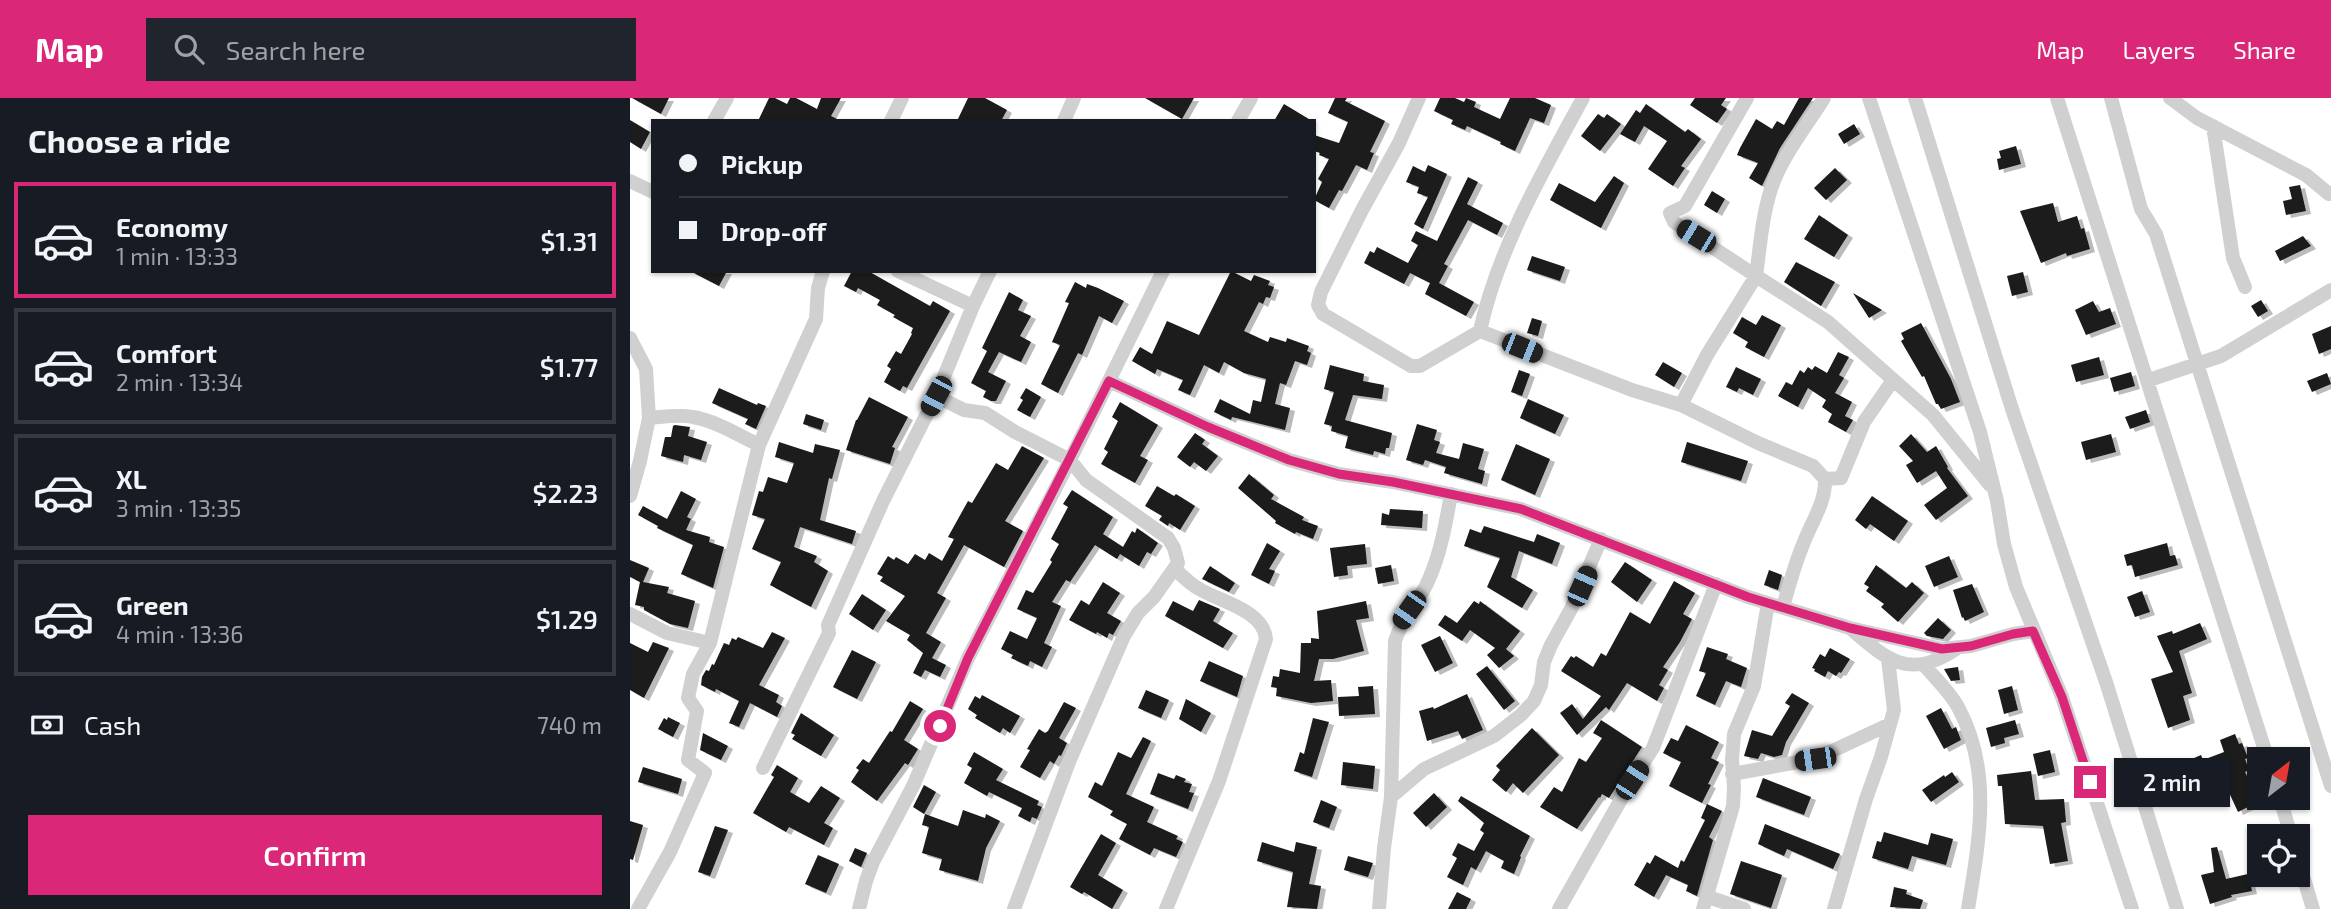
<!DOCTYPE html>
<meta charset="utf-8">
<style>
body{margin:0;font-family:"Exo 2",sans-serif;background:#20242c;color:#f1f3f6;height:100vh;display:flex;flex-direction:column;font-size:26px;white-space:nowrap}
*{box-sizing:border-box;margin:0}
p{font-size:23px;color:#9ea1a6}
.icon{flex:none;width:38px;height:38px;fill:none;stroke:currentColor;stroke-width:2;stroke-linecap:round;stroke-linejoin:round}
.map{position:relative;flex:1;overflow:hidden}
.sheet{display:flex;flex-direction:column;background:#171b24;width:630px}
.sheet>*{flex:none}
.banner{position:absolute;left:21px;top:21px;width:665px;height:154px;border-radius:0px;box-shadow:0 2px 5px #0004;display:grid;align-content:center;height:154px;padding:0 28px;background:#171b24}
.needle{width:46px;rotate:31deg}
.controls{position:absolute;left:1617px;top:649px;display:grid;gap:14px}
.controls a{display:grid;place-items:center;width:63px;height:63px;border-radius:0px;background:#171b24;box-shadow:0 2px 5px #0004;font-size:35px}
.end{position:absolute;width:32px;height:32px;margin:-16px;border:9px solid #db2777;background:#fff;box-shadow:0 0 0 4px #fff}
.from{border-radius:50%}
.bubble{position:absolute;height:49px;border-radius:0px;background:#171b24;box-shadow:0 2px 5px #0004;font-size:23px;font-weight:600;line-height:49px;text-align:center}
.car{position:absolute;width:21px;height:42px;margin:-21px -10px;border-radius:9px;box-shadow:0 0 5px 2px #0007;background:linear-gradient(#222 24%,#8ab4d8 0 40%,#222 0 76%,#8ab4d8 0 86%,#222 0)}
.banner b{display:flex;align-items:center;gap:24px;height:66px;font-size:26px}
.banner b+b{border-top:2px solid #363941}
.banner i{width:18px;height:18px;background:#f1f3f6}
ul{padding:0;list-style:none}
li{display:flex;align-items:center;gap:21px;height:116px;margin:0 14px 10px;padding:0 14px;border:4px solid #363941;border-radius:0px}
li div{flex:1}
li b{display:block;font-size:26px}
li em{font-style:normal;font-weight:600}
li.active{border-color:#db2777}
li>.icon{width:63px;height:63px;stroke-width:1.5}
h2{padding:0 28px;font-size:32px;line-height:84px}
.pay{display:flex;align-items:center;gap:18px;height:77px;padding:0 28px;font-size:26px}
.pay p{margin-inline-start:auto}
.button{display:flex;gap:14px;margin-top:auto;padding:14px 28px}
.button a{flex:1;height:80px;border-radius:0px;background:#db2777;color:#fff;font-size:28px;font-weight:600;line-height:80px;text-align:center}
header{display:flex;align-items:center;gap:42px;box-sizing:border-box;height:98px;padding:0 35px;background:#db2777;color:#fff}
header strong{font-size:33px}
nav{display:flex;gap:38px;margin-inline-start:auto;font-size:24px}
.search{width:490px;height:63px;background:#20242c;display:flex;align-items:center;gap:18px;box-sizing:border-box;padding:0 24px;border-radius:0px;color:#9ea1a6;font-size:26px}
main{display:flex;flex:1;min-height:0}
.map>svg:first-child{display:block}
.building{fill:#1a1a1a;filter:url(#shadow)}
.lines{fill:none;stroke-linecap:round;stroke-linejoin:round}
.street{stroke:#d0d0d0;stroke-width:14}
.route{stroke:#db2777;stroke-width:9}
</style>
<header>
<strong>Map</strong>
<div class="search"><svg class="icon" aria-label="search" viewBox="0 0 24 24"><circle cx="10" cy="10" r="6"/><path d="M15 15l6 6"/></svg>Search here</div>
<nav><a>Map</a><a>Layers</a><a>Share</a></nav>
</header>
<main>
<section class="sheet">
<h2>Choose a ride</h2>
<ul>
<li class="active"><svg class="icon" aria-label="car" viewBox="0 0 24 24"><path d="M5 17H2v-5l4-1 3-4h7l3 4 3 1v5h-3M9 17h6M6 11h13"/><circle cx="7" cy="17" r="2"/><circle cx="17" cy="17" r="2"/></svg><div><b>Economy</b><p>1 min · 13:33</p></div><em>$1.31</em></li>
<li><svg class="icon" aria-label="car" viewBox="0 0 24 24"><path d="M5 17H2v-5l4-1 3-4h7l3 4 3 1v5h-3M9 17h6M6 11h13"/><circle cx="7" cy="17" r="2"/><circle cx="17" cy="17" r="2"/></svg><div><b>Comfort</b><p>2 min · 13:34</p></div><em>$1.77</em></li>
<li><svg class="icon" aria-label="car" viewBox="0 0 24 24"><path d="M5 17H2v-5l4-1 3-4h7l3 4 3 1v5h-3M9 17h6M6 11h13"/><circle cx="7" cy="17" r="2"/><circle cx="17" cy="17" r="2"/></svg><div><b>XL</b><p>3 min · 13:35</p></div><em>$2.23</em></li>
<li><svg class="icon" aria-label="car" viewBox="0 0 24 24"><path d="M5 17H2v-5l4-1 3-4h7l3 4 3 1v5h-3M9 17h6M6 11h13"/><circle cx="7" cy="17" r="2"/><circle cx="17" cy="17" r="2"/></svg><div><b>Green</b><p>4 min · 13:36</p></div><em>$1.29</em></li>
</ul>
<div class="pay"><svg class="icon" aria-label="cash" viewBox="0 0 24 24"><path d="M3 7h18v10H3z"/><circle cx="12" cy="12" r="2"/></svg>Cash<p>740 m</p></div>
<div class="button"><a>Confirm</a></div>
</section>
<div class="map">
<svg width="1701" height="811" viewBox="0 0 1701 811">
<defs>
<filter id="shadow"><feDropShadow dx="5" dy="3" stdDeviation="0" flood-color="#0004"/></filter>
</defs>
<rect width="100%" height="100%" fill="#fff"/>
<path class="building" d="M2,0H39L31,16Z
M139,0H145L157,6L160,0H166L187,11L191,0H211L201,18L211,23H128Z
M338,0H355L377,12L371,23H327Z
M515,0H564L552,21Z
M705,0H717L715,3L755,23L740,54L744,55L737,72L726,67L712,93L709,92L699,110L684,102L692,84L688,81L699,61L689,57L690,55L684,53V37L709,45L718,24L698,15Z
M810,0H825L834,4L836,0L846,4L844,9L870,21L880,0H905L921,7L914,25L900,20L885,53L870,46L871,44L837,28L835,32L821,26L823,22L804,13Z
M1065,0H1096L1091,7L1097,11L1087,25L1060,7Z
M1169,0H1183L1150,50L1132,88L1119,80L1128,65L1107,57L1110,50L1126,21L1142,31L1147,23L1154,27Z
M654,6L682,23H644Z
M1016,6L1055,34L1058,31L1071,41L1051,68L1055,70L1043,88L1018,71L1037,43L1014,28L1005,44L990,36L1006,12L1010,15Z
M968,16L974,20L977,16L991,26L970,53L951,38Z
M0,22L20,34L11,51L0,44Z
M1224,26L1230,36L1214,46L1208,36Z
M1386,48L1391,66L1369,72L1367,61L1371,60L1369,53Z
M798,67L817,76L793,131L784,126L798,99L787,95L789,89L776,84L783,68L795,74Z
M1205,70L1217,82L1196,102L1184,90Z
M984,78L994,85L971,130L920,102L929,85L965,104Z
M838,79L848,84L837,106L873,125L867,137L838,122L814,166L818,168L809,185L844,204L836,218L795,196L800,185L780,175L774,186L734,165L740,153L744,155L747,149L778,165L788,147L781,143L786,133L807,143Z
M1670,87L1676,113L1656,117L1653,103L1662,101L1659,89Z
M1082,93L1095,101L1087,115L1074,107Z
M1423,105L1428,124L1447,118L1451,131L1454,130L1460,151L1437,158L1436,155L1411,165L1390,113Z
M1189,117L1218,137L1204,159L1174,141Z
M1673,138L1681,148L1650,163L1645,153Z
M902,158L935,169L930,183L897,172Z
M1166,164L1205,184L1191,208L1154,184Z
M60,173H97L89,188Z
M222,173H238L300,208L303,203L320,213L277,290L273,288L270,293L254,284L261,271L257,268L266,253L271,256L282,236L281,235L283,230L263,219L265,217L247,207L250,202L228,190L226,194L214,188Z
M601,173L621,183L624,177L640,183L638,187L644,189L640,200L636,199L633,206L629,204L614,233L638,244L640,239L656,244L657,240L679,248L677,253L681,255L677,267L665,263L656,287L650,285L645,306L660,310L655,332L602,319L601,322L584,314L590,301L620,316L623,302L631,304L636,281L614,275L594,264L589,275L574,267L560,297L548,292L553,282L527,271L525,276L502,263L510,249L522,256L537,223L569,237Z
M1393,174L1398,194L1382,198L1377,178Z
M445,184L456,190L457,186L468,190L494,203L482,225L469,218L452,257L448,255L428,295L411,286L430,247L422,244L439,205L435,204Z
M379,194L393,202L388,212L401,218L390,238L401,244L391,264L369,254L358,274L376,283L366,303H361L353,299L356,293L341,285L357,253L352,250Z
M1223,195L1252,212L1239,220Z
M1631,202L1638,213L1628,219L1621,208Z
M1463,203L1469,214L1480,210L1486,226L1456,237L1445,212Z
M1132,217L1151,227L1134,259L1115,249L1118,244L1103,235L1112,219L1126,227Z
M902,220L912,223L908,238L897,235Z
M1291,225L1321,281L1330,304L1311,311L1308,306H1306L1294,278L1292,279L1271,243L1274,241L1271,235Z
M1701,228V251L1689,256L1682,236Z
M1208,254L1219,259L1209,277L1214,280L1205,295L1222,304L1215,318L1223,322L1216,334L1198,324L1202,316L1192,309L1196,302L1178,290L1168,309L1148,298L1156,284L1162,287L1170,272L1174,275L1178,269L1182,272L1185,268L1197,275Z
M1469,259L1474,277L1446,284L1441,267Z
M1033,264L1052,275L1044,289L1025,277Z
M700,267L734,276L733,283L754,287L752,301L723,297L715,322L762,335L759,350H756L755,356L744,353L743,357L715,350L718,338L701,333L702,328L694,326L704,294L694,291Z
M1106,269L1131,281L1123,297L1109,290L1107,294L1096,289Z
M889,272L900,276L892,298L881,294Z
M1501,274L1505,288L1484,294L1480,280Z
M1697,275L1701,286L1682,294L1677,283Z
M89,290L127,307L128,305L136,308L126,331L115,326L118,321L82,305Z
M396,290L411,299L400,319L387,312L393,302L390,300Z
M239,299L278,319L262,349L265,350L260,366L216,352L226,322H227Z
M898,301L934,317L925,336L890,320Z
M490,304L528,327L510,358L518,362L505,385L471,366L478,354L474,351L488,323L482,319Z
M1516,312L1520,324L1500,331L1495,319Z
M176,316L194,322L191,332L173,326Z
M787,326L807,332L804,342L810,344L806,355L829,361L833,345L854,351L848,371L855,373L852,386L814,375L816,369L795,362L793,367L776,362Z
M45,327L60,329L58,338L77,344L71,362L54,357L53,364L31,358L35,339H41L43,328Z
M565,335L575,342L572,346L588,358L576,373L564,364L560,369L547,359Z
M1281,336L1297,354L1306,348L1318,369L1317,370L1338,398L1306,422L1294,407L1317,390L1306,373L1287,385L1276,367L1283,363L1269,348Z
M1481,336L1486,354L1456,362L1451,344Z
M149,344L183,355L185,346L210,352L202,381L199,380L190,422L226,433L222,446L170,429L164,449L187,458L184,464L198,473L181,509L140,487L151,464L122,451L135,421L122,417L129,393L133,394L138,379L157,385L164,365L145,359Z
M1057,344L1118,363L1111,383L1051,364Z
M886,346L920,361L905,397L871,382Z
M392,348L414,360L375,423L393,433L374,469L334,447L307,495L316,500L296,535L311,544L302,560L316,567L310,579L295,572L291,579L283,575L293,555L277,542L280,537L256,523L275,498L250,483L253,479L247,476L258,458L264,462L266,459L278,466L285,456L295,462L299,455L312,463L324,441L318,439L338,403L342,405L366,365L378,372Z
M619,376L644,397L641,401L674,419L672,422L688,428L683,441L666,434L665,436L645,425L646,423L608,390Z
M527,388L544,398L546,396L565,408L550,432L539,425L538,428L529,422L532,418L515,408Z
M442,392L483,419L473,436L493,449L502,433L505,435L507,430L528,445L521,456L517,454L509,468L490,456L487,461L465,447L440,484L436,482L422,504L431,508L414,545L422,549L412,569L400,563L398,568L381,560L383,557L371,551L380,533L397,541L407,520L387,511L396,492L403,495L422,464L420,462L429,446L421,441L438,409L433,406Z
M51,393L66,401L57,419L61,421L56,432L80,439L79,444L94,449L83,490L51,476L63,447L27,430L28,428L8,417L13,408L37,421Z
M1242,398L1278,423L1264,443L1240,426L1236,431L1225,422Z
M760,411L793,413L792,430L751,427L752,415L759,417Z
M854,428L904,444L907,436L930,445L922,466L889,453L881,479L903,492L892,510L857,489L870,460L834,448L840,431L851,435Z
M637,445L650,453L639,471L645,473L639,486L621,477Z
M1537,445L1540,458L1545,457L1548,467L1505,479L1502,467L1497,468L1494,457Z
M735,446L737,466L717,468L718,477L704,479L700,450Z
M1319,458L1328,479L1304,489L1295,468Z
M0,462L19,470L13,484L39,489L37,495L65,503L58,530L40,526L14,512V509L5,507L10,484L0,479Z
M995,464L1022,482L1007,504L981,484Z
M761,467L764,483L748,486L745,470Z
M1246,467L1276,490L1282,484L1294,495L1268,524L1251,509L1254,506L1236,493L1239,489L1234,486Z
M580,468L605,485L599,494L572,481Z
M1139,472L1152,477L1148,492L1134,487Z
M1044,483L1065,495L1053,516L1062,521L1050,544L1033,569L1038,572L1029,587L1034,590L1027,603L997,585L979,612L976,609L947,637L930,615L942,606L953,621L971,598L931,573L941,558L944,560L946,558L963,569L971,555L976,558L1000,514L1020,526Z
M473,484L490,495L477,515L491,523L483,537L479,535L477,540L467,534L466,536L439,522L451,502L459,507Z
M1342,486L1354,514L1335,523L1333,519L1332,520L1323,492Z
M1512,493L1520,514L1505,519L1497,499Z
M232,496L256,512L243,532L219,516Z
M569,502L590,511L583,523L603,535L593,550L535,518L543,503L563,513Z
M736,503L739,520L726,522L734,553L703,561H689L684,583L701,582L703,603L681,605L646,598L647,590L641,589L643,578L649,579L650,571L670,575L671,545H681V540L689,541L687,513Z
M844,503L849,506L850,503L890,533L876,551L884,558L869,570L857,557L865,550L840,532L832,543L808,527L815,517L827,525Z
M1308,520L1321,532L1313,541L1297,538L1294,535Z
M1570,525L1577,541L1549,553L1562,595L1553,598L1560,622L1538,630L1521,581L1543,574L1527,538L1542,533L1543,536Z
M142,534L155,540L129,587L149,597L146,604L152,608L147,619L120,605L109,629L99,625L109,603L86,591L85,594L71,587L72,579L76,572L79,573L82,566L84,567L94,545L99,547L102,540L106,542L108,539L133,550Z
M810,538L823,565L805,574L791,547Z
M23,544L39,550L14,600L0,592V545L18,554Z
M1077,549L1098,556L1096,561L1117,570L1111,589L1096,583L1085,607L1066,598L1076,575L1069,573Z
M1200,550L1220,561L1211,575L1209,574L1206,578L1198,573L1195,579L1184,573L1185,571L1182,570L1190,556L1195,559Z
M222,552L246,564L227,601L203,589Z
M579,563L613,578L607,599L570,583Z
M857,568L885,603L874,612L846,576Z
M1328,569L1330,582L1321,583L1314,571Z
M743,588L745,616L709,618L708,599L729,598L728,589Z
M1382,588L1388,612L1374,616L1368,592Z
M516,592L539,602L531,620L508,610Z
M1162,595L1179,605L1156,644L1152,657L1144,659L1131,655L1128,661L1114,658L1122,632L1142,638L1160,608L1155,605Z
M837,596L853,632L832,641L828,633L797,643L789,613L803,609L804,611Z
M352,597L390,618L380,635L373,630L370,635L345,620L347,617L338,611L345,598L350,601Z
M556,601L581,615L571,634L549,621Z
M280,603L293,611L274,642L288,651L278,667L275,665L247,703L221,684L229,672L226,670L233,661L239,665L260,633L262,634Z
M434,604L446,610L429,640L437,645L431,658L429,657L424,666L420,663L410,680L390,669L400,652L397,651L409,631L415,635L418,633Z
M1311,610L1322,631L1326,629L1331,642L1314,651L1296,618Z
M171,615L204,637L191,658L162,641L165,637L161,635Z
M38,619L50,625L43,639L28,631L34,620L37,622Z
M683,620L699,624L682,679L664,673L670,654L674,656Z
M971,622L1012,649L979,700L972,696L970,700L969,699L947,731L910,709L924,689L932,694L949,660L956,664L972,640L963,635Z
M1385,622L1389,636L1374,640L1375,645L1361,649L1356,630Z
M1056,627L1089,644L1081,660L1089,664L1078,686L1081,687L1072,705L1039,688L1051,664L1033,655L1041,640L1048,643Z
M902,630L929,657L893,695L883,685L876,694L862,682L870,672L866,668Z
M73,635L98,648L91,662L70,652Z
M1605,636L1609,646L1612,645L1618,660L1615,661L1619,672L1615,674L1621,686L1618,687L1622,697L1618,699L1622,707L1608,714L1590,675L1577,682L1572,672L1561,677L1555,664L1571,657L1573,662L1594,654L1590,642Z
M513,639L521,643L496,696L524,709L517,724L548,738L546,741L553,744L546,759L524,750L520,757L489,741L497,726L480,717L483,713L458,699L465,684L472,688L488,654L501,660Z
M1420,652L1425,674L1408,678L1403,656Z
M344,654L373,671L366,682L409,703L407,707L412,709L407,721L402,719L400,724L388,718L392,710L359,694L357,698L334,685L342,670L337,667Z
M713,664L745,668L743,691L711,687Z
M147,667L168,680L160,694L179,705L191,688L210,700L194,725L203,730L194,747L159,729L156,734L123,715L144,679L141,677Z
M13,669L52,681L48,696L8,684Z
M1401,673L1405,702L1434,701L1436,724L1431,725L1438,763L1420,766L1413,728L1375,726L1372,688H1368L1367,677Z
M1322,674L1329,684L1301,704L1292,692L1314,677L1315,679Z
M528,675L544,681L546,677L556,681L554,684L562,686L559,694L564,695L558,711L520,696Z
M1133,680L1181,699L1174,717L1126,699Z
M294,687L306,694L294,716L283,709Z
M804,695L817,709L796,729L783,715Z
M831,698L900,738L890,758L891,759L884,776L871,770L874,763L856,753L846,772L841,769L833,787L817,779L827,760L822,757L828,745L844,753L854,735L850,732L854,725L828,703Z
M691,702L707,709L699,730L683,724Z
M1077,706L1092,713L1079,739L1083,742L1067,798L1056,793L1058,787L1036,777L1024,799L1004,787L1017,764L1020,766L1025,757L1048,770L1051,762L1054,764L1075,722L1071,720Z
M333,712L355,720L356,716L370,723L356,750L348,783L309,772L312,761L292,755L299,729L292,727L295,716L328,728Z
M0,723L13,727L3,762L0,761Z
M1135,726L1210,756L1203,771L1157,751L1154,758L1128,746Z
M85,728L98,732L80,778L68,774Z
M1254,734L1298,747L1301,735L1323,741L1316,767L1282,758L1278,771L1242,760L1247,743L1251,744Z
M471,736L486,745L468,777L493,792L482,811L454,794L452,796L440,789Z
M632,744L664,754L666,744L687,749L679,786L691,788L687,811L657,809L663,774L627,763Z
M1587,749L1596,781L1618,776L1622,793L1601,797L1602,799L1580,806L1571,777L1584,774L1581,750Z
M225,750L237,755L231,769L219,763Z
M188,757L209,766L196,795L175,786Z
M718,758L743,765L738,779L714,772Z
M1111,763L1152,777L1141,810L1100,796Z
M1264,789L1277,792L1276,796L1293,802L1290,811L1260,809Z
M827,794L841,801L836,811H818Z"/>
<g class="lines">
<path class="street" d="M789,0L769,45L732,112L691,194L688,207L693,216L781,268H790L850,233L1002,292L1051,307L1077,257L1126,178L1044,124L1040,115L1055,108L1117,0
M1194,0C1176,29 1152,58 1141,91C1132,119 1130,149 1126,178L1198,224L1303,317L1360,387
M1239,0L1350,334L1367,403L1374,446L1386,489L1432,599L1502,811
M1285,0L1382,311L1477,587L1547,811
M1427,0L1638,662
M1481,0L1511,111L1526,136L1701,688
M1540,0L1567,20L1676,77L1699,96
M84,23L97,0
M261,23L272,0
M434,23L444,0
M608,23L621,0
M1583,28L1603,160L1615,189
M0,83L23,94
M268,173L343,208L360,173
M850,233C867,153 914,71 953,0
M0,240L16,271L19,320C33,319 49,316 63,319C86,323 108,337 129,347
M1519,282L1591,258L1701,192
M479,283L578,329L659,362L709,376L763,384L891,411L1118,499L1220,530L1312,551L1341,548L1383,536L1403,533
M1051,307L1128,345L1183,368L1195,381C1196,404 1182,423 1174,444C1165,465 1159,487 1153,509
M1195,381L1211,380L1234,324L1263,282
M0,398L10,363L19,320
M0,516L37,535L80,545
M1221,531C1258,563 1280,582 1326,551
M1294,567C1305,580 1320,594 1328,609C1363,673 1349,743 1338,811
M133,670L199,535L198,527L253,403L306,298L343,208
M1102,676L1185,661L1260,626
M761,699L794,671L864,638L891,617L904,603L911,587L914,564L921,547L941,511L971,441
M1650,700L1661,738
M1668,761L1683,811
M1078,799L1114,811
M8,811L40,754L75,675L58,662L67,613L58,600L63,576L80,545L129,347L186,221L188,190L193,173
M229,811L236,783L243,764L283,688L338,560L440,362L385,334L355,315L334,312L306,298
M384,811L439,664L494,538L508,515L524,499L548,465L544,450L538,440L456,382L440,362L533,173
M536,811L589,683L636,541C634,513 592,504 571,492C561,487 553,479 545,471
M749,811L754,750L761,699L765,543C773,517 790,504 799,481C811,454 816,424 821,396
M929,811L1002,682L1023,650L1086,486
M1073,811L1103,708L1104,689L1102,662L1104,636L1124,588L1138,505
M1204,811L1236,701L1251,659L1264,612L1258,561"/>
</g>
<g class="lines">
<path class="route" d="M310,628L338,560L479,283L578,329L659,362L709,376L763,384L891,411L1118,499L1220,530L1312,551L1341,548L1383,536L1403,533L1432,599L1460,684"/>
</g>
</svg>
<div class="controls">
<a><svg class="needle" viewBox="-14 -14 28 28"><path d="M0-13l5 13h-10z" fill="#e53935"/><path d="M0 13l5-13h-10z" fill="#9ea1a6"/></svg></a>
<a><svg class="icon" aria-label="locate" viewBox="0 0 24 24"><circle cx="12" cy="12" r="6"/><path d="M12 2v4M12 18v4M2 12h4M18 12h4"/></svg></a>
</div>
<i class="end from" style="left:310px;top:628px"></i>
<i class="end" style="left:1460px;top:684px"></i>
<div class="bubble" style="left:1484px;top:660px;width:116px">2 min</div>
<i class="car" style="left:1066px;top:138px;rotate:301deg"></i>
<i class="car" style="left:892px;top:250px;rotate:112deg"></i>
<i class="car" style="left:306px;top:298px;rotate:208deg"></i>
<i class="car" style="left:952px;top:488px;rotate:24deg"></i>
<i class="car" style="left:779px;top:512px;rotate:215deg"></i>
<i class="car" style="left:1185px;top:661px;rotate:262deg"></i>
<i class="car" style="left:1002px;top:682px;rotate:33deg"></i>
<div class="banner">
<b><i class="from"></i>Pickup</b>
<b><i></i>Drop-off</b>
</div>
</div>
</main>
